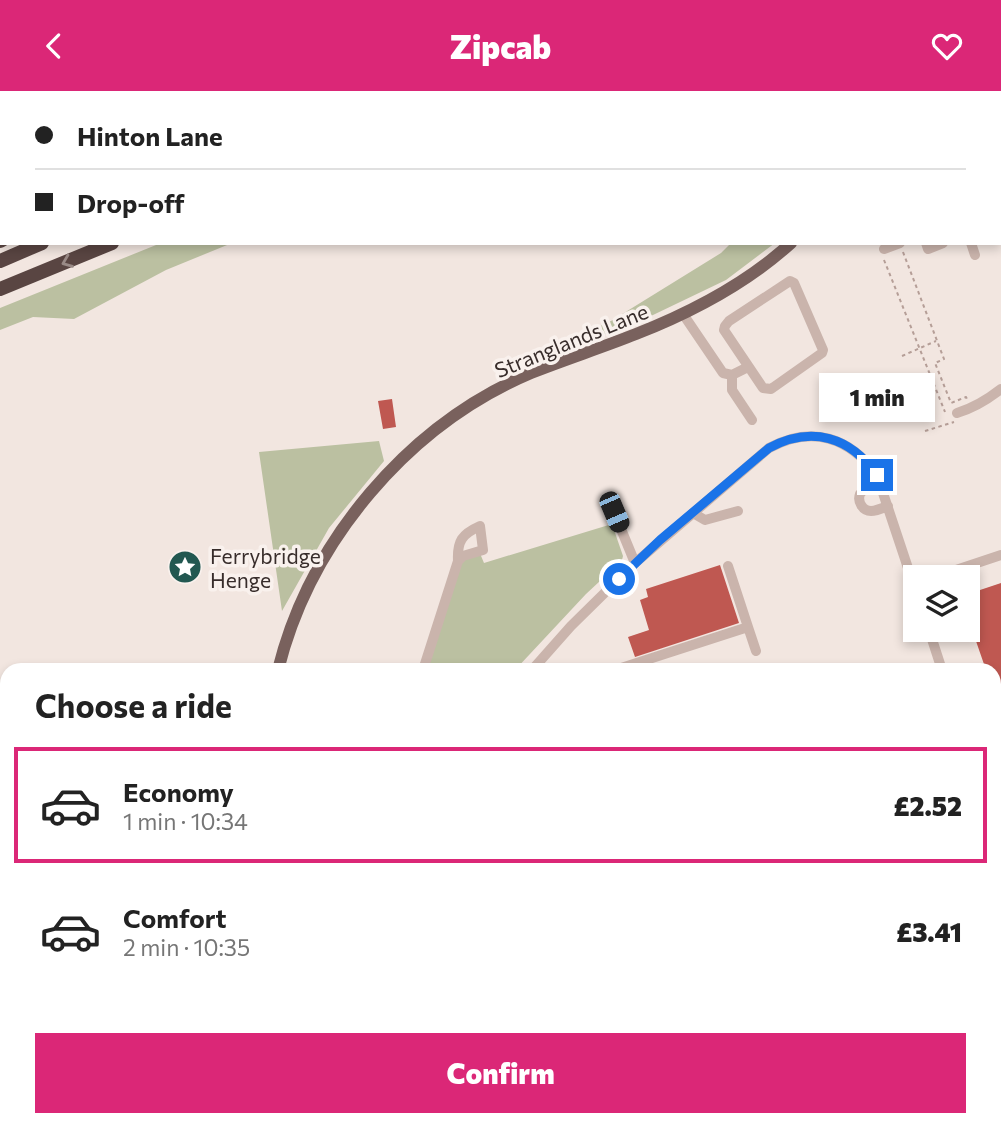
<!DOCTYPE html>
<meta charset="utf-8">
<style>
body{margin:0;font-family:Commissioner,sans-serif;background:#f2f2f2;color:#222;height:100vh;display:flex;flex-direction:column;font-size:26px;white-space:nowrap}
*{box-sizing:border-box;margin:0}
p{font-size:23px;color:#767676}
.icon{flex:none;width:38px;height:38px;fill:none;stroke:currentColor;stroke-width:2;stroke-linecap:round;stroke-linejoin:round}
.map{position:relative;flex:1;overflow:hidden}
.details{position:absolute;left:0px;top:572px;width:1001px;height:464px;display:flex;flex-direction:column;background:#fff;border-radius:21px 21px 0 0;box-shadow:0 4px 10px #0003}
.details>*{flex:none}
.top-card{position:absolute;left:0px;top:0px;width:1001px;height:154px;box-shadow:0 4px 10px #0003;display:grid;align-content:center;height:154px;padding:0 35px;background:#fff}
.tools{position:absolute;left:903px;top:474px;display:grid;gap:14px}
.tools a{display:grid;place-items:center;width:77px;height:77px;border-radius:0px;background:#fff;box-shadow:0 4px 10px #0003;font-size:35px}
.end{position:absolute;width:32px;height:32px;margin:-16px;border:9px solid #1a73e8;background:#fff;box-shadow:0 0 0 4px #fff}
.from{border-radius:50%}
.bubble{position:absolute;height:49px;border-radius:0px;background:#fff;box-shadow:0 4px 10px #0003;font-size:23px;font-weight:800;line-height:49px;text-align:center}
.car{position:absolute;width:21px;height:42px;margin:-21px -10px;border-radius:9px;box-shadow:0 0 5px 2px #0007;background:linear-gradient(#222 24%,#8ab4d8 0 40%,#222 0 76%,#8ab4d8 0 86%,#222 0)}
.top-card b{display:flex;align-items:center;gap:24px;height:66px;font-size:26px}
.top-card b+b{border-top:2px solid #e0e0e0}
.top-card i{width:18px;height:18px;background:#222}
ul{padding:0;list-style:none}
li{display:flex;align-items:center;gap:21px;height:116px;margin:0 14px 10px;padding:0 21px;border:4px solid transparent;border-radius:0px}
li div{flex:1}
li b{display:block;font-size:26px}
li em{font-style:normal;font-weight:800}
li.active{border-color:#db2777}
li>.icon{width:63px;height:63px;stroke-width:1.5}
h2{padding:0 35px;font-size:32px;line-height:84px}
.cta{display:flex;gap:14px;margin-top:auto;padding:14px 35px}
.cta a{flex:1;height:80px;border-radius:0px;background:#db2777;color:#fff;font-size:28px;font-weight:800;line-height:80px;text-align:center}
header{display:flex;justify-content:space-between;align-items:center;height:91px;padding:0 35px;background:#db2777;color:#fff;font-size:32px;font-weight:800}
.map>svg:first-child{display:block}
.green{fill:#bbc0a1}
.building{fill:#bf5851}
.lines{fill:none;stroke-linecap:round;stroke-linejoin:round}
.path{stroke:#b59e97;stroke-width:2;stroke-dasharray:3.5 3.5;stroke-linecap:butt}
.minor{stroke:#cab4ac;stroke-width:10}
.major{stroke:#79615d;stroke-width:12}
.highway{stroke:#594542;stroke-width:14}
.oneway{stroke:#998a86}
.route{stroke:#1a73e8;stroke-width:9}
.labels{text-anchor:middle;dominant-baseline:central;stroke-width:7;stroke-linejoin:round;paint-order:stroke}
.street-label{font-size:21px;fill:#382d2b;stroke:#f9f1ed}
.poi-label{font-size:21px;fill:#382d2b;stroke:#f9f1ed;text-anchor:start}
</style>
<header><svg class="icon" aria-label="back" viewBox="0 0 24 24"><path d="M15 5l-7 7 7 7"/></svg>Zipcab<svg class="icon" aria-label="heart" viewBox="0 0 24 24"><path d="M12 20l-8-8c-3-5 5-10 8-4 3-6 11-1 8 4z"/></svg></header>
<div class="map">
<svg width="1001" height="1035" viewBox="0 0 1001 1035">
<rect width="100%" height="100%" fill="#f2e6e0"/>
<path class="green" d="M178,0H439L432,2H177Z
M161,152H232L166,179L74,228L33,226L0,239V217Z
M731,152H775L726,189L653,224L581,253L583,243L611,230L721,162Z
M379,350L384,370L329,437L282,520L259,361Z
M612,433L623,465L621,473L614,477L586,503L515,579H425L458,470L479,460L484,472Z"/>
<path class="building" d="M392,308L396,336L383,338L378,310Z
M720,474L739,532L635,566L628,546L649,539L640,509L648,506L646,498Z
M1001,492V624L994,604V579H986L968,527V503Z
M3,651L7,654V699L0,706V654Z"/>
<g class="lines">
<path class="path" d="M903,161L944,268L935,272L951,312L966,306L967,308
M884,169L945,321
M902,265L936,250
M925,340L954,331
M0,758L1,721H7
M0,761L7,760
M0,831L7,830"/>
<path class="minor" d="M999,125H1001
M926,152L928,158L943,152
M971,152L975,164
M884,158L900,152
M790,190L794,192L823,259L822,262L771,298L763,297L724,239L725,235L729,230Z
M683,223L723,282L732,284L748,276
M732,284V299L752,329
M957,322C974,317 987,309 1001,298
M879,390C873,393 864,397 860,403C857,411 863,420 871,420C876,420 883,417 888,415
M614,421L635,472
M693,422L705,429L738,420
M935,486L1001,464
M748,536L756,560
M929,539L942,579
M423,579L458,470C457,450 462,443 480,435L483,459L463,465L458,470
M532,579L571,535L635,472L769,357C812,334 849,346 877,384L915,498
M615,579L748,536L728,475
M994,741L1001,763
M0,948L7,972
M20,1029L21,1035
M149,1029L150,1035
M459,1029V1035
M503,1029L504,1035
M259,1035L266,1029"/>
<path class="major" d="M904,2L905,0
M278,579C310,450 408,334 531,282C566,268 601,257 636,243C692,221 746,193 791,152
M329,1029L330,1035"/>
<path class="highway" d="M724,0L727,2
M44,2V0
M162,2L163,0
M517,2L526,0
M688,2L707,0
M999,64H1001
M0,94L2,90
M0,150L2,149
M0,170L42,152
M0,198L112,152"/>
</g>
<defs><path id="oneway-chevron" d="M-2-3.5L2.5 0L-2 3.5" fill="none" stroke-width="1.6" stroke-linecap="round" stroke-linejoin="round" transform="scale(1.75)"/></defs>
<use class="oneway" href="#oneway-chevron" transform="translate(67 171) rotate(158)"/>
<g class="lines">
<path class="route" d="M619,488L660,449L769,357C812,334 850,346 877,384"/>
</g>
<defs>
<symbol id="sight-disc" viewBox="-11 -11 22 22"><circle r="9.5" fill="#225851" stroke="#f9f1ed"/><path d="M0-6L1.8-2.2L6-1.7L2.9 1.2L3.7 5.4L0 3.3L-3.7 5.4L-2.9 1.2L-6-1.7L-1.8-2.2Z" fill="#fff"/></symbol>
</defs>
<g fill-rule="evenodd">
<use href="#sight-disc" x="166" y="457" width="38" height="38"/>
</g>
<g class="labels">
<g class="street-label">
<text transform="translate(571 249) rotate(-22)">Stranglands Lane</text>
</g>
<g class="poi-label">
<text x="210" y="464">Ferrybridge<tspan x="210" dy="24">Henge</tspan></text>
</g>
</g>
</svg>
<div class="tools">
<a><svg class="icon" aria-label="layers" viewBox="0 0 24 24"><path d="M12 4l9 5-9 5-9-5zM3 14l9 5 9-5"/></svg></a>
</div>
<i class="end from" style="left:619px;top:488px"></i>
<i class="end" style="left:877px;top:384px"></i>
<div class="bubble" style="left:819px;top:282px;width:116px">1 min</div>
<i class="car" style="left:614px;top:421px;rotate:157deg"></i>
<div class="top-card">
<b><i class="from"></i>Hinton Lane</b>
<b><i></i>Drop-off</b>
</div>
<section class="details">
<h2>Choose a ride</h2>
<ul>
<li class="active"><svg class="icon" aria-label="car" viewBox="0 0 24 24"><path d="M5 17H2v-5l4-1 3-4h7l3 4 3 1v5h-3M9 17h6M6 11h13"/><circle cx="7" cy="17" r="2"/><circle cx="17" cy="17" r="2"/></svg><div><b>Economy</b><p>1 min · 10:34</p></div><em>£2.52</em></li>
<li><svg class="icon" aria-label="car" viewBox="0 0 24 24"><path d="M5 17H2v-5l4-1 3-4h7l3 4 3 1v5h-3M9 17h6M6 11h13"/><circle cx="7" cy="17" r="2"/><circle cx="17" cy="17" r="2"/></svg><div><b>Comfort</b><p>2 min · 10:35</p></div><em>£3.41</em></li>
</ul>
<div class="cta"><a>Confirm</a></div>
</section>
</div>
